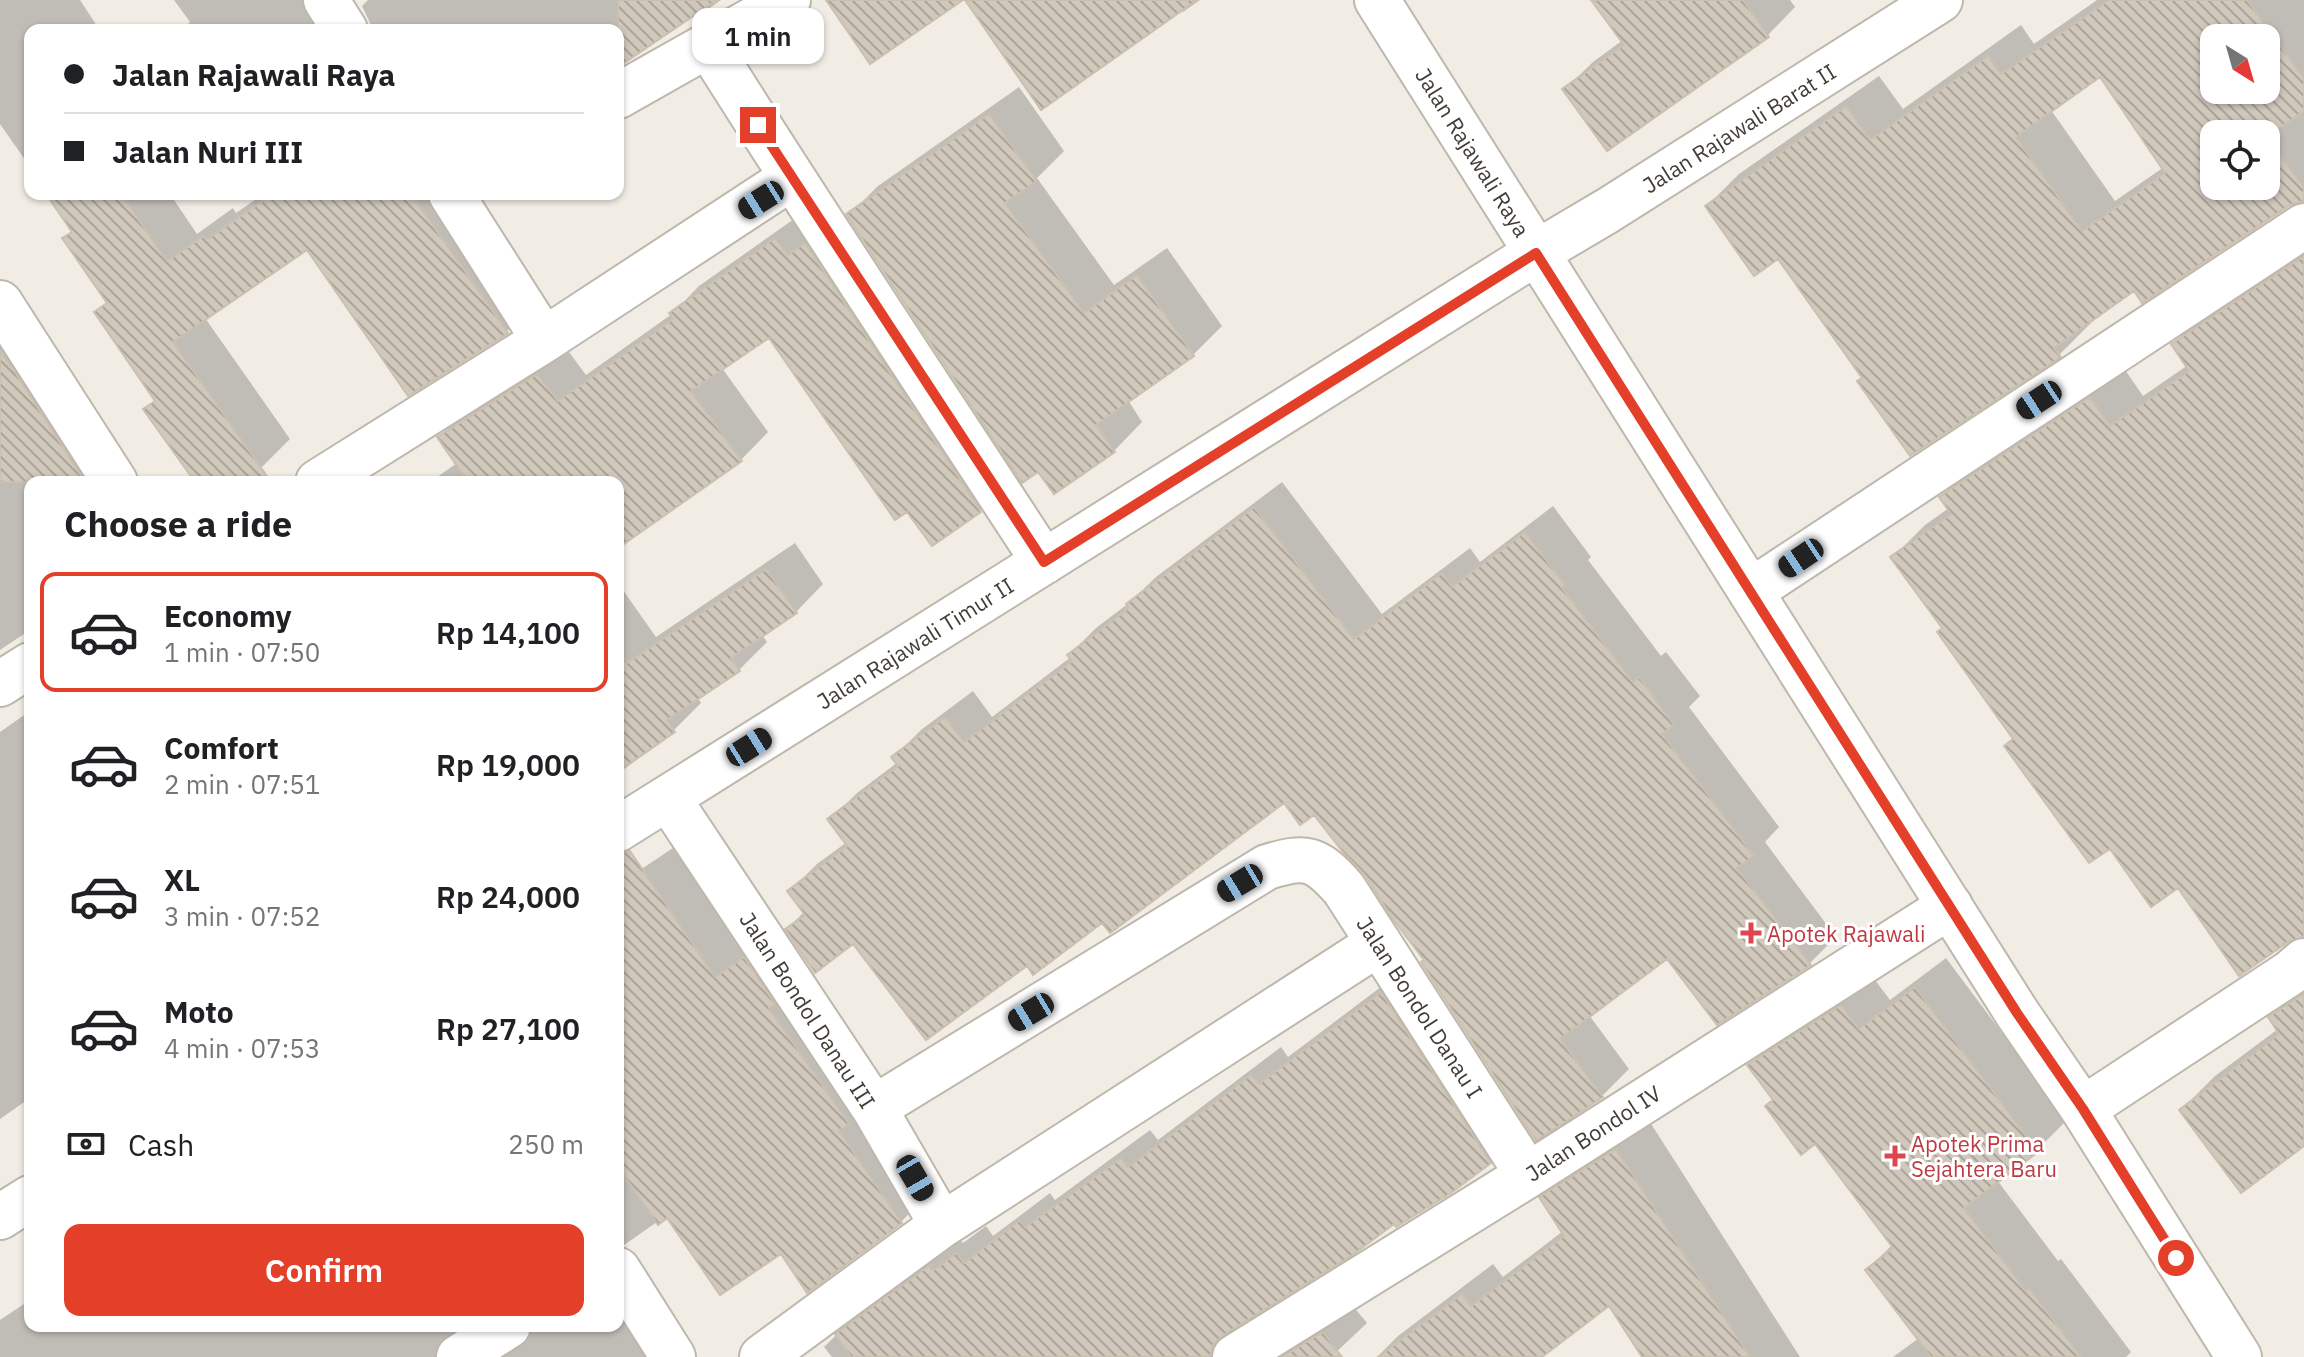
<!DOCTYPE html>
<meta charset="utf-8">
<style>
body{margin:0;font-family:"IBM Plex Sans",sans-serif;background:#f2f2f2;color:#202124;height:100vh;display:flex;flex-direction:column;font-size:30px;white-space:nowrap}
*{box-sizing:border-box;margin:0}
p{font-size:26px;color:#757577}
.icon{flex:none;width:44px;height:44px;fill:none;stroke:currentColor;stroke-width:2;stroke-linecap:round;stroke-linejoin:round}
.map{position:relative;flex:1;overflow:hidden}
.panel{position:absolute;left:24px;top:476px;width:600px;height:856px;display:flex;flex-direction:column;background:#fff;border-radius:16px;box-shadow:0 2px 6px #0004}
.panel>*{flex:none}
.top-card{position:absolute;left:24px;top:24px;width:600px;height:176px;border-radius:16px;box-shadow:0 2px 6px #0004;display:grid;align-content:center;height:176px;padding:0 40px;background:#fff}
.needle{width:52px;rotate:143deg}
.buttons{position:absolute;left:2200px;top:24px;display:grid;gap:16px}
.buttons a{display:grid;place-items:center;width:80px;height:80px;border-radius:16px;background:#fff;box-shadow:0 2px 6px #0004;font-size:40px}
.end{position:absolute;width:36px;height:36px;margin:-18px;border:10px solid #e43f29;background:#fff;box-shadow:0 0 0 4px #fff}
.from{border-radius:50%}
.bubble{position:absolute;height:56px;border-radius:16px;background:#fff;box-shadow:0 2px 6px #0004;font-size:26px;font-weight:600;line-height:56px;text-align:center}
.car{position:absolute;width:24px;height:48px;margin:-24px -12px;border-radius:10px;box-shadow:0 0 6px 2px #0007;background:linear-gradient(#222 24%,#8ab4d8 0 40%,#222 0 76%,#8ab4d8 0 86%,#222 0)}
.top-card b{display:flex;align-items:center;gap:28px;height:76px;font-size:30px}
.top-card b+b{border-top:2px solid #e0e0e0}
.top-card i{width:20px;height:20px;background:#202124}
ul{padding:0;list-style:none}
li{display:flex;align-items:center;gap:24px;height:120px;margin:0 16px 12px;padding:0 24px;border:4px solid transparent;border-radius:16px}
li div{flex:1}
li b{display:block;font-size:30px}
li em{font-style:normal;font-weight:600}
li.active{border-color:#e43f29}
li>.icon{width:72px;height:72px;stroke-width:1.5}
h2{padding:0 40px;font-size:36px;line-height:96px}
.pay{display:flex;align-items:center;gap:20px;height:88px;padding:0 40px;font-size:30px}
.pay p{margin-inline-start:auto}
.primary-button{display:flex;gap:16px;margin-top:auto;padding:16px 40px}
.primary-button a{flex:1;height:92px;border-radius:16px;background:#e43f29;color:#fff;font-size:32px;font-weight:600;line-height:92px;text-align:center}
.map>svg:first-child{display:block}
.shadow{fill:#0003;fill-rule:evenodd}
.building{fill:url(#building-back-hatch);stroke:#cbc0b0;stroke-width:2;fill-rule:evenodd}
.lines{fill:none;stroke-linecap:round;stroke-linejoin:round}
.minor-casing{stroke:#beb7ac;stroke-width:48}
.tertiary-casing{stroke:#beb7ac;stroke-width:48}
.minor{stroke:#fff;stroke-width:44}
.tertiary{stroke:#fff;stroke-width:44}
.route{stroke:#e43f29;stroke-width:10}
.health-dot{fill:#e0444e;stroke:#fff;stroke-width:3}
.labels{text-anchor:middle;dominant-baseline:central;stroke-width:6;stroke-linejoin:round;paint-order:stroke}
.street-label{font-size:22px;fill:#423d35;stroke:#fff}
.health-label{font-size:22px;fill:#be3a42;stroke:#fff;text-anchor:start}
</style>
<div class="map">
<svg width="2304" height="1357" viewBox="0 0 2304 1357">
<defs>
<pattern id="building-back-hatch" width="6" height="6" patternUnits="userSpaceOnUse" patternTransform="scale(2)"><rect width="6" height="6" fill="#d1c8bc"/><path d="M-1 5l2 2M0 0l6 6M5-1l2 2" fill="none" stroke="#aba49a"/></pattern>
</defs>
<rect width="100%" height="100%" fill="#f1ede5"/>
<path class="shadow" d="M0,0H80L97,26L93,30H30V167L0,124Z
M174,0H344L362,23L371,25L362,6L368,0H721L707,10L704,6L618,65V30H182L190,22Z
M967,0H1200L1183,12L1181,9Z
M1594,0H1790L1795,7L1768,35L1565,89L1593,62L1623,40Z
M2097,0H2304V199L2290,203L2134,289L2089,320L2091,323L2059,355L1864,377L1779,256L1707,206L1739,174L1879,76L1903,109L2021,25L2034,44ZM2214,38H2266V90H2214ZM2100,75L2164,167L2115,201L2051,110ZM2214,134H2266V186H2214Z
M1019,87L1064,151L1037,178L1114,285L1167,248L1222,326L1193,355L1128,400L1142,422L1114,451L849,215L878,186Z
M48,194H170L197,234L233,208L236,213L263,194H460L536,302L507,331L409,393L307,247L205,318L290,439L261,468L241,482H197L146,409L156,399L96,312L108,301L65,238L73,230Z
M804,212L1008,483L980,510L932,543L769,335L722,368L768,432L741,460L618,547V482H430L457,463L439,437L467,410L566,348L586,375L672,314L699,286Z
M2304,247V935L2178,885L2110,846L2014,738L1944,627L1893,557L1925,525L1949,508L1941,497L1973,465L2123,367L2143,396L2188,365L2173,344L2205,312Z
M0,283L118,482H30V630L0,650Z
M1282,482L1382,614L1470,548L1480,562L1553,506L1591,557L1588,560L1661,656L1666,652L1700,696L1689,707L1779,827L1765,842L1836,937L1809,964L1667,956L1589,1015L1629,1069L1602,1096L1536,1138L1426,960L1366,874L1315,812L1284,800L1103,920L854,942L787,929L805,911L790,891L817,864L847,842L830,820L857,793L898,762L894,757L921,730L973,691L992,717L1071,657L1069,655L1096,628L1129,603L1156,577Z
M795,543L823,584L796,612L762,635L767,642L739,670L698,698L701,703L674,730L618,769V583L656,637Z
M30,711V1098L0,1119V732Z
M676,846L930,1192L901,1222L781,1251L667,1215L624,1245L618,1243V889L631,876Z
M1946,958L2067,1120L2036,1151L1997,1180L2058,1261L2061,1259L2131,1352L2126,1357H1893L1919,1338L1867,1270L1893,1244L1816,1142L1775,1099L1749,1065L1780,1035L1872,976L1890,1000Z
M1410,965L1518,1133L1490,1162L1394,1221L1239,1323L1238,1329L1242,1341L1352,1305L1367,1323L1331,1357H832L824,1347L866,1306L959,1238L963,1243L986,1226L993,1236L1050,1193L1055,1200L1150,1130L1158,1140L1281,1047L1288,1057Z
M2304,984V1143L2181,1110L2215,1076L2278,1029L2270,1018Z
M1648,1119L1800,1357H1645L1610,1303L1513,1357H1377L1398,1336L1493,1264L1503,1277L1563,1231L1542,1198L1573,1167Z
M618,1256L687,1357H0V1320L30,1300V1326H464L467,1340L504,1349L534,1330L535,1326H618Z"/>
<path class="building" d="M618,0H717L618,67Z
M826,0H963L870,64Z
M965,0H1197L1041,110Z
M1591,0H1743L1769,37L1607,151L1562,89L1624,45Z
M2109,0H2247L2304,79V111L2267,137L2304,188V201L2290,205L2142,303L2134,291L2054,348L2061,357L1910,456L1857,381L1862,378L1778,259L1754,276L1705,206L1846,106L1870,140L1988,56L2001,74ZM2214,38H2266V90H2214ZM2100,77L2165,173L2082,231L2016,137ZM2214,134H2266V186H2214Z
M989,114L1037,181L1005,203L1084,313L1137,275L1194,356L1096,425L1115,452L1054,494L1038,472L1022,483L846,214Z
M46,194H121L167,261L204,236L206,240L270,196L268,194H411L508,333L408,396L307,250L173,342L271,482H195L143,409L155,401L94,312L107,303L62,238L72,232Z
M775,238L788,255L805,243L981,512L932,546L907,512L895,520L769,338L691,391L742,461L618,548V482H468L437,437L537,374L558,401L673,319L669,313Z
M2304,256V937L2288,942L2239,976L2178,888L2151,907L2110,849L2089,863L2004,746L2013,739L1937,632L1942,628L1890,557L1951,514L1939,497L2090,397L2110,426L2189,371L2171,344Z
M0,351L15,372L85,482H0Z
M1254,507L1354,639L1442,573L1452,587L1525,532L1565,585L1562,588L1633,682L1639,677L1674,725L1662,734L1754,856L1737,868L1811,965L1717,1025L1667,959L1560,1039L1603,1097L1536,1141L1421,962L1424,960L1392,918L1365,875L1343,852L1314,815L1300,825L1284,803L1110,933L1102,923L1033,975L1027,966L926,1040L853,944L815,973L785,929L805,915L787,891L847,846L827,819L898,766L891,757L945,717L964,742L1072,661L1067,655L1129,608L1126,604Z
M766,569L797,613L731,658L740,671L667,720L675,732L618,772V650L627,663Z
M630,851L715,977L744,957L775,1004L769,1008L849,1124L839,1131L902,1223L807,1293L781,1254L720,1295L667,1218L658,1225L618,1166V854Z
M1915,987L2038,1152L1964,1208L2026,1291L2029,1288L2081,1357H1931L1865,1270L1893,1248L1815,1144L1801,1155L1765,1106L1773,1100L1747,1065L1841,1005L1859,1029Z
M1381,992L1491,1163L1451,1193L1396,1227L1394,1224L1354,1254L1222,1336L1213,1345L1210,1357H851L835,1334L930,1265L934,1270L956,1253L964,1263L1020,1220L1025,1227L1121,1158L1128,1167L1251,1075L1259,1084Z
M2304,994V1146L2241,1193L2179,1110L2279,1034L2268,1017Z
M1616,1149L1750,1357H1642L1609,1306L1542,1357H1378L1462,1294L1471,1306L1564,1236L1539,1197Z
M1323,1332L1342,1357H1282Z"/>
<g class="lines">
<defs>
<path id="minor" d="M326,0L345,30
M708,45C817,219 932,390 1044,562
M618,96L788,0
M451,194L544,340
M0,303L115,482
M318,482L544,340L791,178
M1751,591L2304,226
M0,684L30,665
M668,798L874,1108L942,1225
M618,829L1536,253L1607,211L1940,0
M874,1108L1267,867C1306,855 1316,857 1344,889L1528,1175
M2083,1109L2290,973L2304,961
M0,1217L30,1198
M618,1270L673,1357
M459,1357L508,1326
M762,1357L942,1225L1379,943
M1235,1357L1528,1175L1950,906"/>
<path id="tertiary" d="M1377,0L2017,1013L2083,1109L2239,1357"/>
</defs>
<use href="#minor" class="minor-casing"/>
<use href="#tertiary" class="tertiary-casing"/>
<use href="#minor" class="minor"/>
<use href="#tertiary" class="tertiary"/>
</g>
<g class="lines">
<path class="route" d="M758,125L1044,562L1536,253L2017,1013L2083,1109L2176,1258"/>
</g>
<g class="health-dot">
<path d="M1747 921h8v8h8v8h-8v8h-8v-8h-8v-8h8z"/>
<path d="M1891 1144h8v8h8v8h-8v8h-8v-8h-8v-8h8z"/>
</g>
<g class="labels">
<g class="street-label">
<text transform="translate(1739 128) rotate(-32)">Jalan Rajawali Barat II</text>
<text transform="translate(1473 152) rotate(58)">Jalan Rajawali Raya</text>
<text transform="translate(915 643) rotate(-32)">Jalan Rajawali Timur II</text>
<text transform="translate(1420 1007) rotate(57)">Jalan Bondol Danau I</text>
<text transform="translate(808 1010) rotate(57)">Jalan Bondol Danau III</text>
<text transform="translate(1593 1133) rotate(-33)">Jalan Bondol IV</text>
</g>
<g class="health-label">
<text x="1767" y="933">Apotek Rajawali</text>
<text x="1911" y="1143">Apotek Prima<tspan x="1911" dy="25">Sejahtera Baru</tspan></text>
</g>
</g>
</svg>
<div class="buttons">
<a><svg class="needle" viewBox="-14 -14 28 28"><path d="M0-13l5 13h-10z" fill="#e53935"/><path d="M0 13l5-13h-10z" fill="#757577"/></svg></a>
<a><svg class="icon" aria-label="locate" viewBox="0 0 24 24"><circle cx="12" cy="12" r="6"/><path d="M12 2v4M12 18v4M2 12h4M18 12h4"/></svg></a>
</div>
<i class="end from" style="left:2176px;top:1258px"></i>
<i class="end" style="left:758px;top:125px"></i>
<div class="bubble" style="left:692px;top:8px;width:132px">1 min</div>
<i class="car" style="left:761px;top:200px;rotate:238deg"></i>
<i class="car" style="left:2039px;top:400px;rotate:237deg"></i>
<i class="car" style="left:1801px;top:558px;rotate:236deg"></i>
<i class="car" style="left:749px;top:747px;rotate:58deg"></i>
<i class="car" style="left:1240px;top:883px;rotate:239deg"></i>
<i class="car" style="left:1031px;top:1012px;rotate:239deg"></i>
<i class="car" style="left:915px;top:1178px;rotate:150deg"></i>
<div class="top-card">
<b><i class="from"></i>Jalan Rajawali Raya</b>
<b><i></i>Jalan Nuri III</b>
</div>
<section class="panel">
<h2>Choose a ride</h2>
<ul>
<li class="active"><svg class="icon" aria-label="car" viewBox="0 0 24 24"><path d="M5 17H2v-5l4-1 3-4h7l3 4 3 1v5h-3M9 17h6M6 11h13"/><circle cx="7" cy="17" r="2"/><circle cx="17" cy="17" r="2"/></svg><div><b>Economy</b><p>1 min · 07:50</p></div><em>Rp 14,100</em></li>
<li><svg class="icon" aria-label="car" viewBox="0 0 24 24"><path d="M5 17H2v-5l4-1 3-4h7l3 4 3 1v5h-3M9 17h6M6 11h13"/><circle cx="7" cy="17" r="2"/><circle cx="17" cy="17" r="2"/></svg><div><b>Comfort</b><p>2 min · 07:51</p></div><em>Rp 19,000</em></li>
<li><svg class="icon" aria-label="car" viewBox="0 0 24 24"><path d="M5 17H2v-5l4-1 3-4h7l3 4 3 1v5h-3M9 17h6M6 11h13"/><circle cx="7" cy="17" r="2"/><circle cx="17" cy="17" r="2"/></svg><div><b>XL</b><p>3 min · 07:52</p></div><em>Rp 24,000</em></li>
<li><svg class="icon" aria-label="car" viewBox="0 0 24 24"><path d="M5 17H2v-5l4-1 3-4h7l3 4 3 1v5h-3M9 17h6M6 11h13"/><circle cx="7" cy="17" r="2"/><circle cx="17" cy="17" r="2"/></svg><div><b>Moto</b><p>4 min · 07:53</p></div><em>Rp 27,100</em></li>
</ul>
<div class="pay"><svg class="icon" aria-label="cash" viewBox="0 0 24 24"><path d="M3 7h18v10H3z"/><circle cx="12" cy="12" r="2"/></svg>Cash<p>250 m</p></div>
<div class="primary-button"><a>Confirm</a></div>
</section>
</div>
